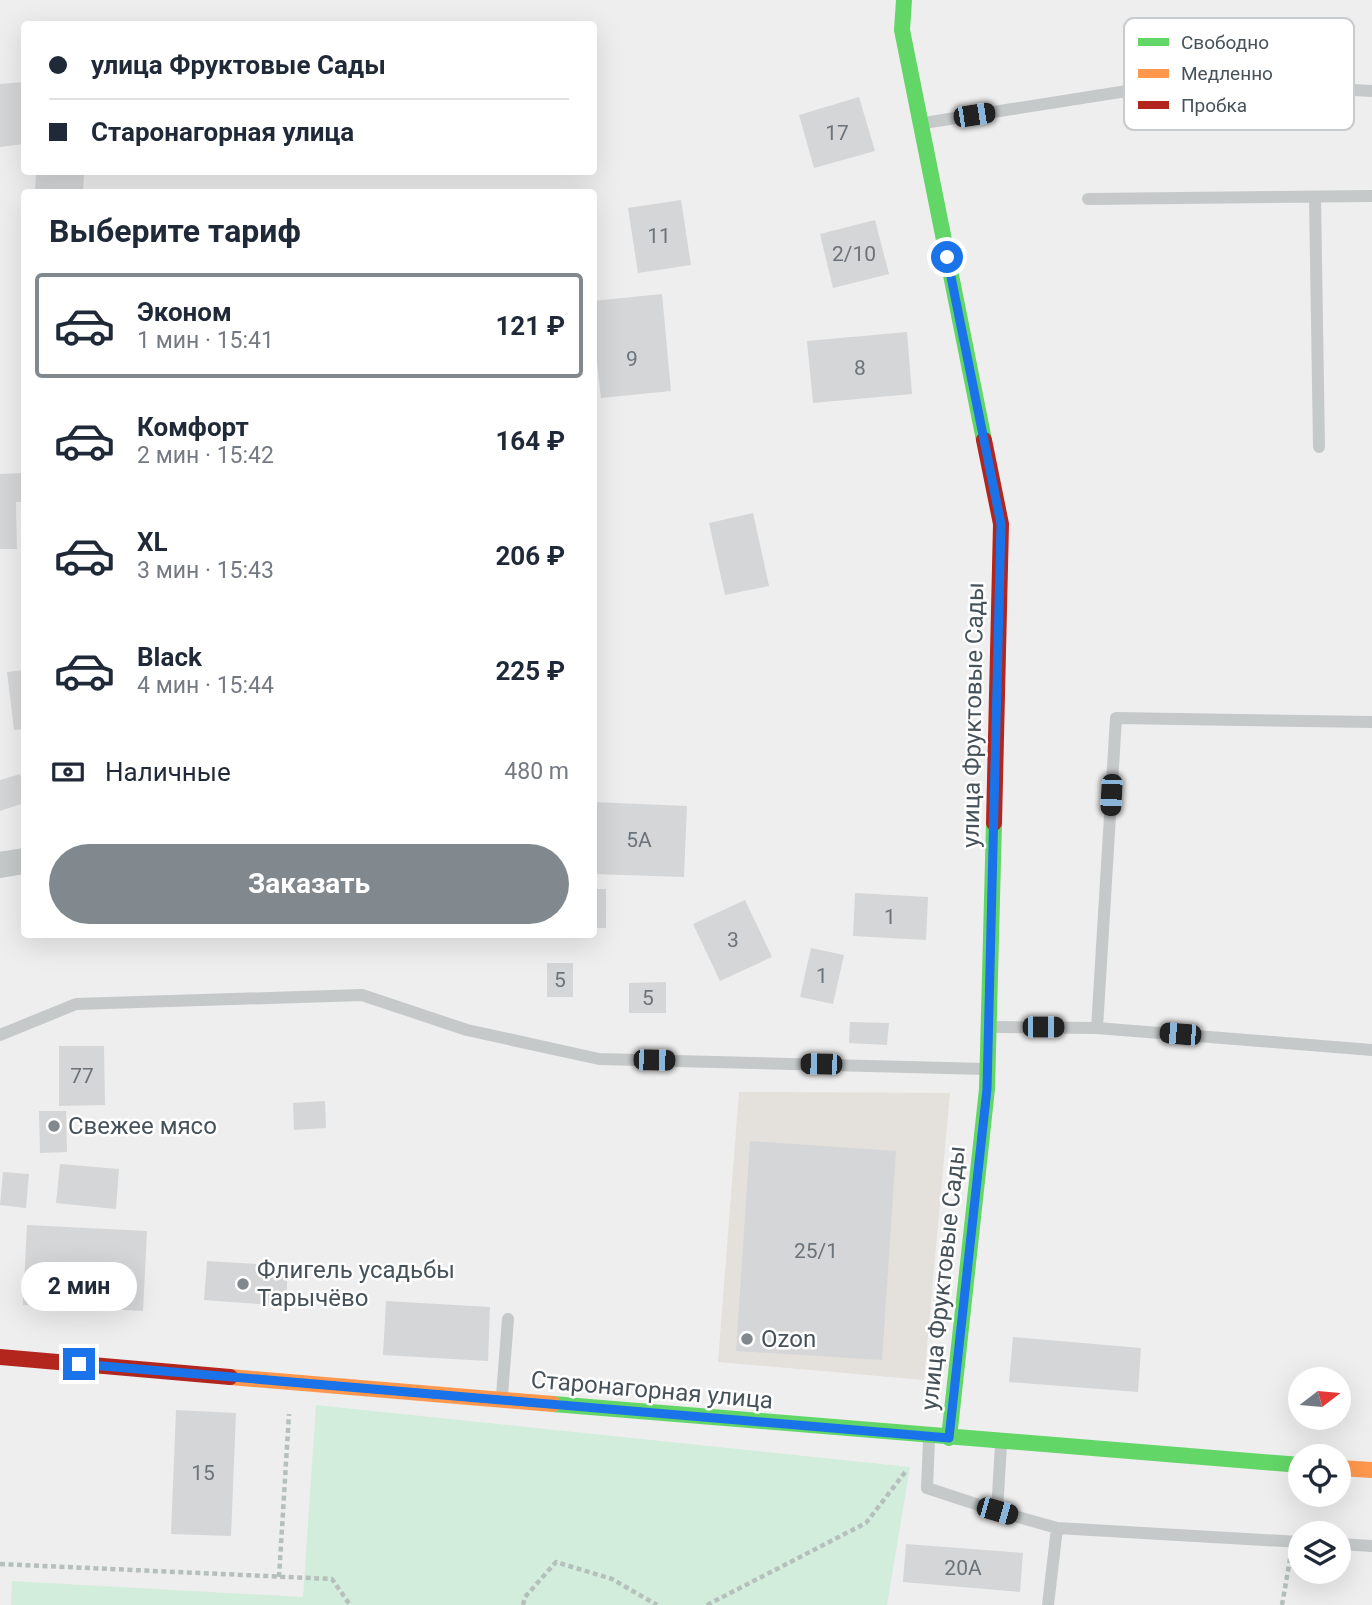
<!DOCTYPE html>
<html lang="ru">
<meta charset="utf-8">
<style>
body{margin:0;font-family:Roboto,sans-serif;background:#f6f6f7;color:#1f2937;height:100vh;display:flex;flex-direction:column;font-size:26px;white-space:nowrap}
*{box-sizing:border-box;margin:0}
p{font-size:23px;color:#747a83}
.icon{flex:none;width:38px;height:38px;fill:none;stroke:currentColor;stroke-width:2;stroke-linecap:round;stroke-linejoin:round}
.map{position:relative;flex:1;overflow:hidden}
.drawer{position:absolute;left:21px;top:189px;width:576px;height:749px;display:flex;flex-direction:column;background:#fff;border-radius:7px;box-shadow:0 7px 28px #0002}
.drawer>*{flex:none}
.hud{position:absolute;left:21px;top:21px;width:576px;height:154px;border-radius:7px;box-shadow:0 7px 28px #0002;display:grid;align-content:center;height:154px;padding:0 28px;background:#fff}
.needle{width:46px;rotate:74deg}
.tools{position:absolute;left:1288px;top:1367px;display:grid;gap:14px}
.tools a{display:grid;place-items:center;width:63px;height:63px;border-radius:50%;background:#fff;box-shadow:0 7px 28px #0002;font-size:35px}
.end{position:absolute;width:32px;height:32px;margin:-16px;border:9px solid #1a73e8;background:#fff;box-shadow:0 0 0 4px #fff}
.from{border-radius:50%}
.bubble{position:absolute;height:49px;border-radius:24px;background:#fff;box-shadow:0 7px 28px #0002;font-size:23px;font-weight:700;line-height:49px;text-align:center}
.car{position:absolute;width:21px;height:42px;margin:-21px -10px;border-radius:9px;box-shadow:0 0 5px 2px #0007;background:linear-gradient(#222 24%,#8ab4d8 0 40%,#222 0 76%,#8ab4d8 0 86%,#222 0)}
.hud b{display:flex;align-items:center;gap:24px;height:66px;font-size:26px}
.hud b+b{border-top:2px solid #e0e1e3}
.hud i{width:18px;height:18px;background:#1f2937}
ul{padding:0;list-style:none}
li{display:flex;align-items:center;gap:21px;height:105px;margin:0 14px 10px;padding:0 14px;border:4px solid transparent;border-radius:7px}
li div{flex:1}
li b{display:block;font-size:26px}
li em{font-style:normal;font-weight:700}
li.on{border-color:#81898e}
li>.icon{width:63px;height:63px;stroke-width:1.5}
h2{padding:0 28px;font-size:32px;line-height:84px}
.pay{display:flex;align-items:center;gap:18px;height:77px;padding:0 28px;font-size:26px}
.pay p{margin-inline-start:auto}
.button{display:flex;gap:14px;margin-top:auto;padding:14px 28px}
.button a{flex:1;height:80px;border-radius:42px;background:#81898e;color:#fff;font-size:28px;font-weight:700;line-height:80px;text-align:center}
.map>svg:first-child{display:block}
.commercial{fill:#e4e1dc}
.green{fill:#d3eddc}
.building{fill:#d5d6d7}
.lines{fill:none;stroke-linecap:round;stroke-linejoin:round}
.path{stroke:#b5c0bd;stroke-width:4.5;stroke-dasharray:5 3.5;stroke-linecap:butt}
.lane{stroke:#c6c9ca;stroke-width:12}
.street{stroke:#c6c9ca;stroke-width:26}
.fast{stroke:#63d668;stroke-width:16}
.slow{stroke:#ff974d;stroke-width:16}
.jam{stroke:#b3261e;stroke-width:16}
.route{stroke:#1a73e8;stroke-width:9}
.poi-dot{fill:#81898e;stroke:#fff;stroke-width:2.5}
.labels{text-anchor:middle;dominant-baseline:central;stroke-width:5;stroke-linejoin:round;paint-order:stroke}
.number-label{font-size:21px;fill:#6b747a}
.street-label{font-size:24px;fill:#46525a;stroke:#fff}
.poi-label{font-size:24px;fill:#46525a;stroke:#fff;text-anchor:start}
.key{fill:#fff;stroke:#c8cbce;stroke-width:2}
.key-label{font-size:19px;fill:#46525a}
</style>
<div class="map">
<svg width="1372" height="1605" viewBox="0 0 1372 1605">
<rect width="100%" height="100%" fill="#efeeee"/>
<path class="commercial" d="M739,1092L950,1093L924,1380L718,1362Z"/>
<path class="green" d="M316,1405L910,1467L887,1605H11L12,1581L303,1597Z"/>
<path class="building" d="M24,82V144L0,147V84Z
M859,97L875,151L814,168L799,115Z
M36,172H84L83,192H35Z
M681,200L691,265L638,273L628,208Z
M875,220L889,274L833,288L820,234Z
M662,294L671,391L601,398L593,326V301Z
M907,332L912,394L813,403L807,341Z
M24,473V502H16L17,549H0V474Z
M753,513L769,586L725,595L709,523Z
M24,670V729L14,730L7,672Z
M20,774L24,789V803L0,811V780Z
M593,802L687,806L684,877L593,874Z
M593,889H606V928H593Z
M855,893L928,897L926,940L853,936Z
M745,900L772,957L720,981L693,924Z
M811,948L844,955L833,1004L800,997Z
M547,963H573V997H547Z
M666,982V1013H629V983Z
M850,1022L889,1023L887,1045L849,1043Z
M59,1046H104L105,1105L59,1106Z
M325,1101L326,1128L294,1130L293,1103Z
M39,1111H66L67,1152L40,1153Z
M750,1141L896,1151L882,1360L736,1351Z
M60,1164L119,1169L116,1209L56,1203Z
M3,1172L29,1174L26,1208L0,1205Z
M27,1225L147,1231L143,1311L23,1305Z
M207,1261L288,1266L286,1306L204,1300Z
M386,1301L490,1307L488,1361L383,1355Z
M1013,1337L1141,1348L1138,1392L1009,1382Z
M176,1410L236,1413L231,1536L171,1534Z
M906,1544L1023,1553L1020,1592L903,1582Z"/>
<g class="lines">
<path class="path" d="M0,1564L332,1579L350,1605
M279,1577L289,1414
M523,1605L525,1597L556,1562L612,1579L657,1605
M707,1605L866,1523L906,1471
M1282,1605L1290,1559"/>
<path class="lane" d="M924,123L1190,81L1372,91
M1315,197L1319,447
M1088,199L1372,196
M993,1027L1097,1028L1372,1050
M1097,1028L1116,718L1372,722
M0,1035L76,1004L362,995L467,1030L599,1059L986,1069
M502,1395L508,1319
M929,1440L927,1488L997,1511
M1001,1445L997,1511L1057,1528L1048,1605
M1057,1528L1300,1542
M1339,1544L1372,1546"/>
<path class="street" d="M0,865L24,861"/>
<path class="fast" d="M904,0L902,30L984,440
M553,1404L1300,1465
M949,1438L987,1089L994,823"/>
<path class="slow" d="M230,1377L553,1404
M1339,1468L1372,1470"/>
<path class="jam" d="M984,440L1001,524L994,823
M0,1357L230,1377"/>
</g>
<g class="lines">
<path class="route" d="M79,1364L949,1438L987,1089L1001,524L947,257"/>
</g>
<g class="poi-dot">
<circle cx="54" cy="1126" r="7"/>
<circle cx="243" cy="1284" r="7"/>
<circle cx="747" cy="1339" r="7"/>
</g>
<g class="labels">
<g class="number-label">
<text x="837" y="133">17</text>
<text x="659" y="236">11</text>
<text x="854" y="254">2/10</text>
<text x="632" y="359">9</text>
<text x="860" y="368">8</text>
<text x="639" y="840">5А</text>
<text x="890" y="917">1</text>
<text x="733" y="940">3</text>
<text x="822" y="976">1</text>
<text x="560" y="980">5</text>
<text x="648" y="998">5</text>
<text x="82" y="1076">77</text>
<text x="816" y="1251">25/1</text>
<text x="203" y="1473">15</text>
<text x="963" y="1568">20А</text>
</g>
<g class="street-label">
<text transform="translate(973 715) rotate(-89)">улица Фруктовые Сады</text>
<text transform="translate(943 1278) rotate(-84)">улица Фруктовые Сады</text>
<text transform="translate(652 1390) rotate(5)">Старонагорная улица</text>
</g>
<g class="poi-label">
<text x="68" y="1126">Свежее мясо</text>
<text x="257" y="1270">Флигель усадьбы<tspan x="257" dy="28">Тарычёво</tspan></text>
<text x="761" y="1339">Ozon</text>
</g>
</g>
<rect x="1124" y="18" width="230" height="112" rx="10" class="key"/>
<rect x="1138" y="38" width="31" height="8" fill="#63d668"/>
<rect x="1138" y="69" width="31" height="9" fill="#ff974d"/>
<rect x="1138" y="101" width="31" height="8" fill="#b3261e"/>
<g class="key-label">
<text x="1181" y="49">Свободно</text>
<text x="1181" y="80">Медленно</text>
<text x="1181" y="112">Пробка</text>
</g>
</svg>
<div class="tools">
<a><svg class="needle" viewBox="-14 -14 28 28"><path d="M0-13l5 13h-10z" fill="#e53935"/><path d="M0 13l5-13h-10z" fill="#747a83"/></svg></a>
<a><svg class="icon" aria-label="locate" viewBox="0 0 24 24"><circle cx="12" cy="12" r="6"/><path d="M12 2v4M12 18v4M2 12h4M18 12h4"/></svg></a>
<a><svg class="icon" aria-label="layers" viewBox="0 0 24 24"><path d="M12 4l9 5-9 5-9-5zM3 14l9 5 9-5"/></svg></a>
</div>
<i class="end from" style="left:947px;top:257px"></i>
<i class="end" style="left:79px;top:1364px"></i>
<div class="bubble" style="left:21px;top:1262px;width:116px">2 мин</div>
<i class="car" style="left:974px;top:115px;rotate:81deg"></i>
<i class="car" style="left:1111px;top:795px;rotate:183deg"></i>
<i class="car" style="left:1043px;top:1027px;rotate:90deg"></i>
<i class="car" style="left:1180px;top:1034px;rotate:275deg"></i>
<i class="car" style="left:654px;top:1060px;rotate:91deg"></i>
<i class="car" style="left:821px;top:1064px;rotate:271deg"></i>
<i class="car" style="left:997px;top:1511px;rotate:106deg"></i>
<div class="hud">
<b><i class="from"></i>улица Фруктовые Сады</b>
<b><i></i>Старонагорная улица</b>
</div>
<section class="drawer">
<h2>Выберите тариф</h2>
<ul>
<li class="on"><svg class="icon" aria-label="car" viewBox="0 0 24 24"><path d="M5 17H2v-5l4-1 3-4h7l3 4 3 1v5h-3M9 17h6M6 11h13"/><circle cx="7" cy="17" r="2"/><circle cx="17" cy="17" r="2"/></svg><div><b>Эконом</b><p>1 мин · 15:41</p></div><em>121 ₽</em></li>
<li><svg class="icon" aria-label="car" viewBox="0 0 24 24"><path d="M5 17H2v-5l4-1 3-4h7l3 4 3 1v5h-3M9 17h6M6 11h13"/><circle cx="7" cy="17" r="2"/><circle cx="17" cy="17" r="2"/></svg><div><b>Комфорт</b><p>2 мин · 15:42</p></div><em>164 ₽</em></li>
<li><svg class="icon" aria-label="car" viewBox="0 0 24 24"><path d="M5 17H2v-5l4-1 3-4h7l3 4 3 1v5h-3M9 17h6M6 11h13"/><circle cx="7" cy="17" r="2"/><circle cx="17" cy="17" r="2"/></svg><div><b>XL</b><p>3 мин · 15:43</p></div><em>206 ₽</em></li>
<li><svg class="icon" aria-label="car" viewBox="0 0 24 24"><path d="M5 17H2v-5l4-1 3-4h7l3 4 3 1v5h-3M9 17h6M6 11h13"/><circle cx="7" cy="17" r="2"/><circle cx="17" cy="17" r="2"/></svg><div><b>Black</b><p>4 мин · 15:44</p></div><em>225 ₽</em></li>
</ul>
<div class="pay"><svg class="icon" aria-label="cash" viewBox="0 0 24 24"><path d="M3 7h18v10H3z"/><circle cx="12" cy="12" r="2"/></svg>Наличные<p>480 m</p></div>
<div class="button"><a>Заказать</a></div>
</section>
</div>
